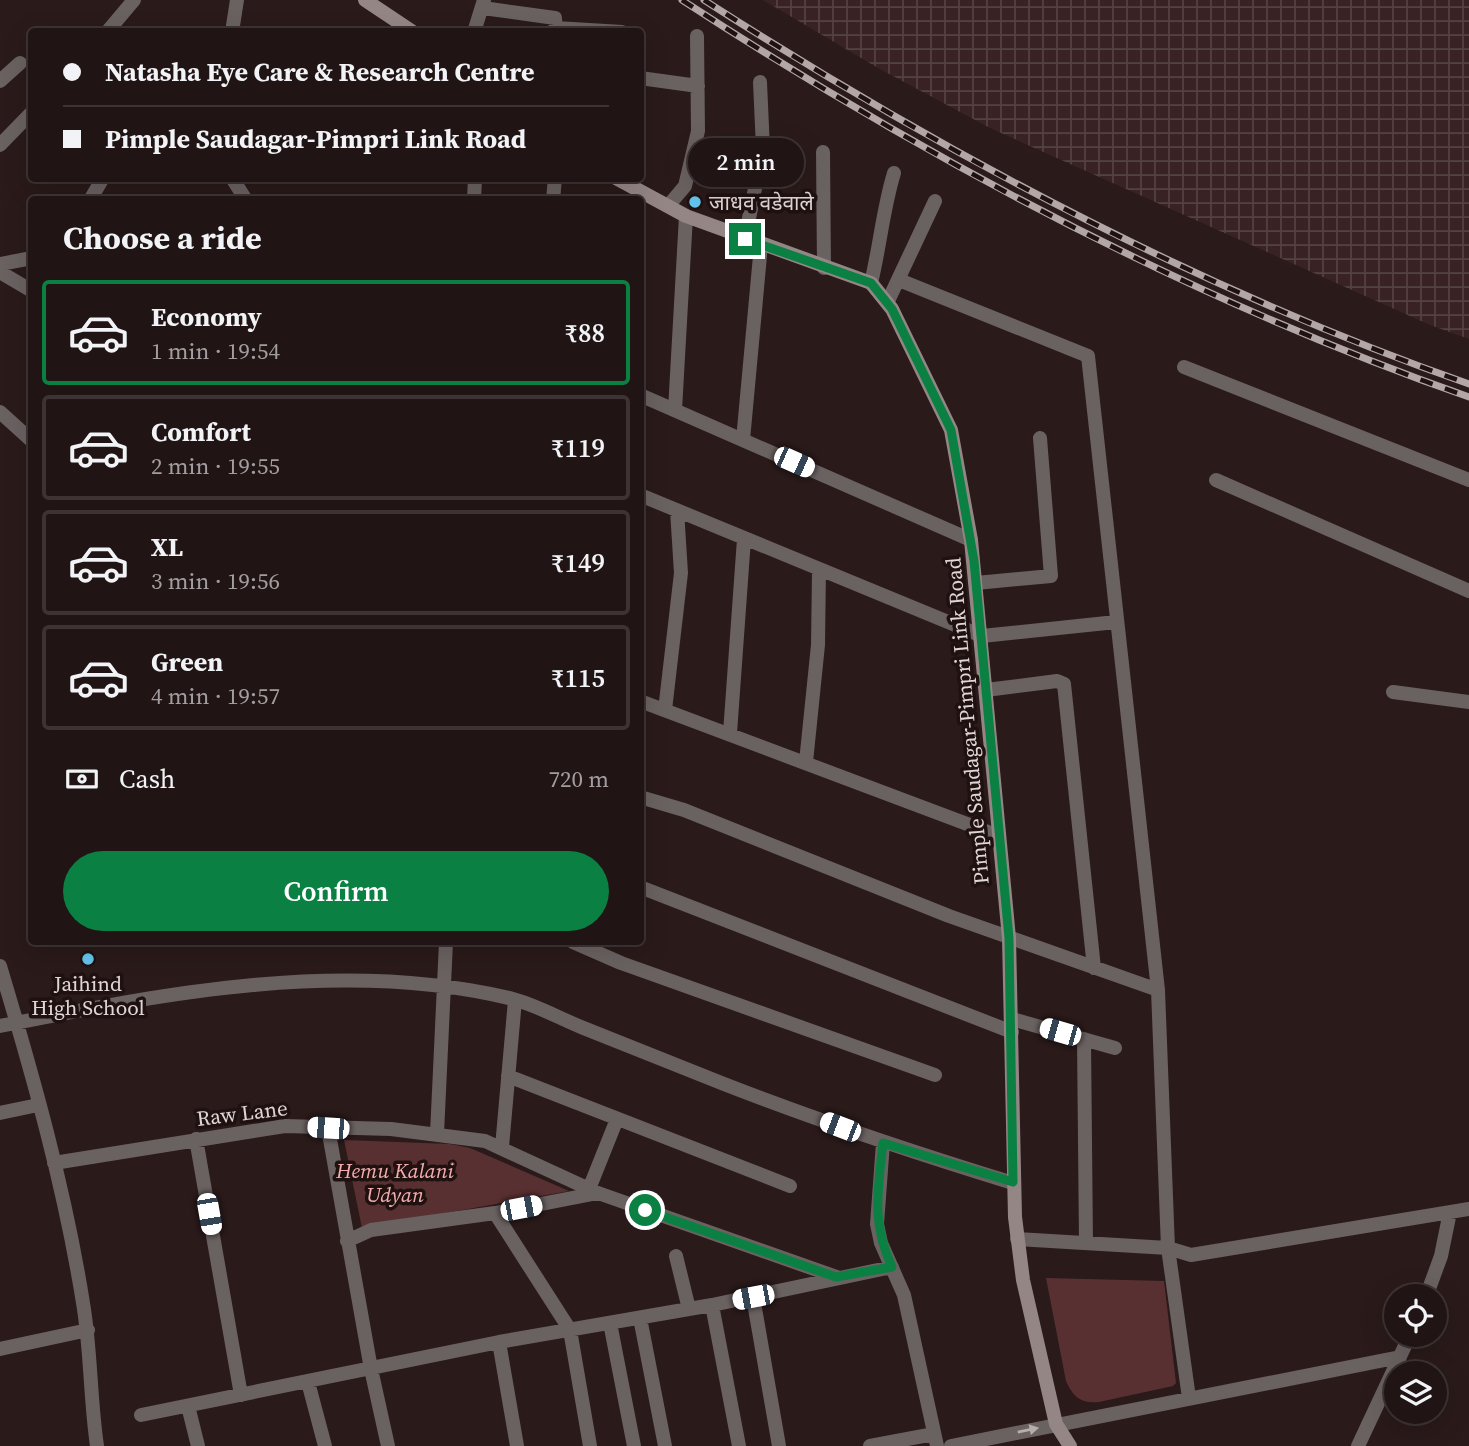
<!DOCTYPE html>
<meta charset="utf-8">
<style>
body{margin:0;font-family:"Source Serif 4","Noto Sans Devanagari",serif;background:#2d2122;color:#f1f3f6;height:100vh;display:flex;flex-direction:column;font-size:26px;white-space:nowrap}
*{box-sizing:border-box;margin:0}
p{font-size:23px;color:#a29ea0}
.icon{flex:none;width:38px;height:38px;fill:none;stroke:currentColor;stroke-width:2;stroke-linecap:round;stroke-linejoin:round}
.map{position:relative;flex:1;overflow:hidden}
.details{position:absolute;left:28px;top:196px;width:616px;height:749px;display:flex;flex-direction:column;background:#201414;border-radius:7px;box-shadow:0 7px 28px #0002,0 0 0 2px #3d3334}
.details>*{flex:none}
.guide{position:absolute;left:28px;top:28px;width:616px;height:154px;border-radius:7px;box-shadow:0 7px 28px #0002,0 0 0 2px #3d3334;display:grid;align-content:center;height:154px;padding:0 35px;background:#201414}
.tools{position:absolute;left:1384px;top:1284px;display:grid;gap:14px}
.tools a{display:grid;place-items:center;width:63px;height:63px;border-radius:50%;background:#201414;box-shadow:0 7px 28px #0002,0 0 0 2px #3d3334;font-size:35px}
.end{position:absolute;width:32px;height:32px;margin:-16px;border:9px solid #0b8043;background:#fff;box-shadow:0 0 0 4px #fff}
.from{border-radius:50%}
.bubble{position:absolute;height:49px;border-radius:24px;background:#201414;box-shadow:0 7px 28px #0002,0 0 0 2px #3d3334;font-size:23px;font-weight:600;line-height:49px;text-align:center}
.car{position:absolute;width:21px;height:42px;margin:-21px -10px;border-radius:9px;box-shadow:0 0 5px 2px #0007;background:linear-gradient(#fff 24%,#345 0 40%,#fff 0 76%,#345 0 86%,#fff 0)}
.guide b{display:flex;align-items:center;gap:24px;height:66px;font-size:26px}
.guide b+b{border-top:2px solid #3d3334}
.guide i{width:18px;height:18px;background:#f1f3f6}
ul{padding:0;list-style:none}
li{display:flex;align-items:center;gap:21px;height:105px;margin:0 14px 10px;padding:0 21px;border:4px solid #3d3334;border-radius:7px}
li div{flex:1}
li b{display:block;font-size:26px}
li em{font-style:normal;font-weight:600}
li.selected{border-color:#0b8043}
li>.icon{width:63px;height:63px;stroke-width:1.5}
h2{padding:0 35px;font-size:32px;line-height:84px}
.pay{display:flex;align-items:center;gap:18px;height:77px;padding:0 35px;font-size:26px}
.pay p{margin-inline-start:auto}
.action{display:flex;gap:14px;margin-top:auto;padding:14px 35px}
.action a{flex:1;height:80px;border-radius:42px;background:#0b8043;color:#fff;font-size:28px;font-weight:600;line-height:80px;text-align:center}
.map>svg:first-child{display:block}
.industrial{fill:url(#industrial-grid)}
.park{fill:#593032}
.lines{fill:none;stroke-linecap:round;stroke-linejoin:round}
.street{stroke:#6a6161;stroke-width:14}
.secondary{stroke:#958686;stroke-width:14}
.rail-casing{stroke:#b2a6a6;stroke-width:7}
.rail{stroke:#201111;stroke-width:4.5;stroke-dasharray:13;stroke-linecap:butt}
.oneway{fill:#b7adad}
.route{stroke:#0b8043;stroke-width:9}
.poi-dot{fill:#64c5ee;stroke:#201111;stroke-width:2.5}
.labels{text-anchor:middle;dominant-baseline:central;stroke-width:7;stroke-linejoin:round;paint-order:stroke}
.poi-label{font-size:21px;fill:#e1d6d6;stroke:#201111;text-anchor:start}
.street-label{font-size:21px;fill:#e1d6d6;stroke:#201111}
.park-label{font-size:21px;font-style:italic;fill:#f4adaf;stroke:#201111}
</style>
<div class="map">
<svg width="1469" height="1446" viewBox="0 0 1469 1446">
<defs>
<pattern id="industrial-grid" width="8" height="8" patternUnits="userSpaceOnUse" patternTransform="scale(1.75)"><rect width="8" height="8" fill="#382223"/><path d="M0 4h8M4 0v8" fill="none" stroke="#544142"/></pattern>
</defs>
<rect width="100%" height="100%" fill="#2a1a1a"/>
<path class="industrial" d="M763,0H1469V339L1430,325L990,128L878,68Z"/>
<path class="park" d="M344,1140L450,1144L470,1148L569,1191L362,1228Z
M1046,1278L1164,1281L1176,1383L1173,1386L1099,1402C1081,1404 1073,1397 1066,1381Z"/>
<g class="lines">
<path class="street" d="M483,8L555,18L556,32
M556,28L622,32
M107,32L134,0
M232,32L237,0
M474,32L484,0
M640,78L698,86
M0,81L20,63
M0,145L32,112
M823,152L824,268
M232,178L246,200
M90,200L103,178
M474,200L475,178
M553,200L555,178
M668,206L685,186L698,131L697,36
M745,238L763,149L760,82
M0,264L32,258
M0,272L32,291
M899,280L1088,356L1158,990L1168,1248L1189,1398
M871,283C880,246 883,209 894,173
M888,301L935,201
M1184,367L1469,480
M640,395L971,540
M675,410L686,216
M0,412L32,441
M743,440L761,245
M1216,480L1469,591
M640,495L982,636L1116,622
M976,583L1051,576L1040,438
M986,690L1057,681L1064,684L1094,968
M1393,692L1469,702
M640,701L999,836
M665,710L681,573L677,510
M730,733L744,539
M806,762L818,645L819,569
M640,797L684,810L949,916L1158,990
M640,887L1012,1032
M573,942L621,963L935,1075
M0,966C33,1076 65,1189 83,1303C91,1350 90,1398 97,1446
M1012,1019L1115,1048
M0,1026C167,993 345,958 513,999C536,1005 559,1018 581,1027C629,1046 676,1065 724,1084C819,1121 915,1153 1013,1183
M1084,1039L1086,1243
M508,1076L790,1186
M0,1113L38,1105
M328,1128L371,1369L388,1446
M437,1134L446,942
M196,1139L241,1395
M883,1143L877,1224L881,1243L904,1295L937,1446
M502,1147L515,1000
M54,1163L285,1126L391,1129L485,1141L598,1193L837,1277
M589,1189L617,1119
M495,1213L570,1330L590,1446
M1017,1239L1168,1248L1191,1255L1469,1209
M347,1241L371,1230L495,1213L598,1193
M676,1256L689,1309
M753,1297L779,1446
M1426,1297L1441,1256L1450,1212
M712,1305L739,1446
M640,1318L665,1446
M610,1323L634,1446
M499,1342L517,1446
M0,1349L88,1330
M308,1382L325,1446
M188,1406L198,1446
M141,1415L499,1342L712,1305L892,1267
M870,1446L934,1434
M951,1446L1400,1357
M1358,1446L1410,1335"/>
<path class="secondary" d="M365,0L413,32
M616,178L686,216L871,283L892,309L951,430L971,540L1009,938L1015,1217L1023,1280L1056,1424L1070,1446"/>
<defs>
<path id="rail" d="M682,0C928,160 1191,300 1469,397
M704,0C944,154 1200,290 1469,384"/>
</defs>
<use href="#rail" class="rail-casing"/>
<use href="#rail" class="rail"/>
</g>
<defs><path id="oneway-solid" d="M-6-.8H1V-3.2L6.5 0L1 3.2V.8H-6Z" transform="scale(1.75)"/></defs>
<use class="oneway" href="#oneway-solid" transform="translate(1028 1430) rotate(-12)"/>
<g class="lines">
<path class="route" d="M645,1210L836,1277L892,1267C871,1222 878,1190 883,1143L1013,1182L1009,938L974,561L951,430L892,309L871,283L745,239"/>
</g>
<g class="poi-dot">
<circle cx="695" cy="202" r="7"/>
<circle cx="88" cy="959" r="7"/>
</g>
<g class="labels">
<g class="poi-label">
<text x="709" y="202">जाधव वडेवाले</text>
<text x="88" y="983" text-anchor="middle">Jaihind<tspan x="88" dy="24">High School</tspan></text>
</g>
<g class="street-label">
<text transform="translate(967 721) rotate(-95)">Pimple Saudagar-Pimpri Link Road</text>
<text transform="translate(242 1113) rotate(-7)">Raw Lane</text>
</g>
<g class="park-label">
<text x="395" y="1170">Hemu Kalani<tspan x="395" dy="24">Udyan</tspan></text>
</g>
</g>
</svg>
<div class="tools">
<a><svg class="icon" aria-label="locate" viewBox="0 0 24 24"><circle cx="12" cy="12" r="6"/><path d="M12 2v4M12 18v4M2 12h4M18 12h4"/></svg></a>
<a><svg class="icon" aria-label="layers" viewBox="0 0 24 24"><path d="M12 4l9 5-9 5-9-5zM3 14l9 5 9-5"/></svg></a>
</div>
<i class="end from" style="left:645px;top:1210px"></i>
<i class="end" style="left:745px;top:239px"></i>
<div class="bubble" style="left:688px;top:138px;width:116px">2 min</div>
<i class="car" style="left:794px;top:462px;rotate:114deg"></i>
<i class="car" style="left:1060px;top:1032px;rotate:286deg"></i>
<i class="car" style="left:840px;top:1127px;rotate:291deg"></i>
<i class="car" style="left:328px;top:1128px;rotate:274deg"></i>
<i class="car" style="left:521px;top:1208px;rotate:79deg"></i>
<i class="car" style="left:209px;top:1214px;rotate:170deg"></i>
<i class="car" style="left:753px;top:1297px;rotate:259deg"></i>
<div class="guide">
<b><i class="from"></i>Natasha Eye Care &amp; Research Centre</b>
<b><i></i>Pimple Saudagar-Pimpri Link Road</b>
</div>
<section class="details">
<h2>Choose a ride</h2>
<ul>
<li class="selected"><svg class="icon" aria-label="car" viewBox="0 0 24 24"><path d="M5 17H2v-5l4-1 3-4h7l3 4 3 1v5h-3M9 17h6M6 11h13"/><circle cx="7" cy="17" r="2"/><circle cx="17" cy="17" r="2"/></svg><div><b>Economy</b><p>1 min · 19:54</p></div><em>₹88</em></li>
<li><svg class="icon" aria-label="car" viewBox="0 0 24 24"><path d="M5 17H2v-5l4-1 3-4h7l3 4 3 1v5h-3M9 17h6M6 11h13"/><circle cx="7" cy="17" r="2"/><circle cx="17" cy="17" r="2"/></svg><div><b>Comfort</b><p>2 min · 19:55</p></div><em>₹119</em></li>
<li><svg class="icon" aria-label="car" viewBox="0 0 24 24"><path d="M5 17H2v-5l4-1 3-4h7l3 4 3 1v5h-3M9 17h6M6 11h13"/><circle cx="7" cy="17" r="2"/><circle cx="17" cy="17" r="2"/></svg><div><b>XL</b><p>3 min · 19:56</p></div><em>₹149</em></li>
<li><svg class="icon" aria-label="car" viewBox="0 0 24 24"><path d="M5 17H2v-5l4-1 3-4h7l3 4 3 1v5h-3M9 17h6M6 11h13"/><circle cx="7" cy="17" r="2"/><circle cx="17" cy="17" r="2"/></svg><div><b>Green</b><p>4 min · 19:57</p></div><em>₹115</em></li>
</ul>
<div class="pay"><svg class="icon" aria-label="cash" viewBox="0 0 24 24"><path d="M3 7h18v10H3z"/><circle cx="12" cy="12" r="2"/></svg>Cash<p>720 m</p></div>
<div class="action"><a>Confirm</a></div>
</section>
</div>
